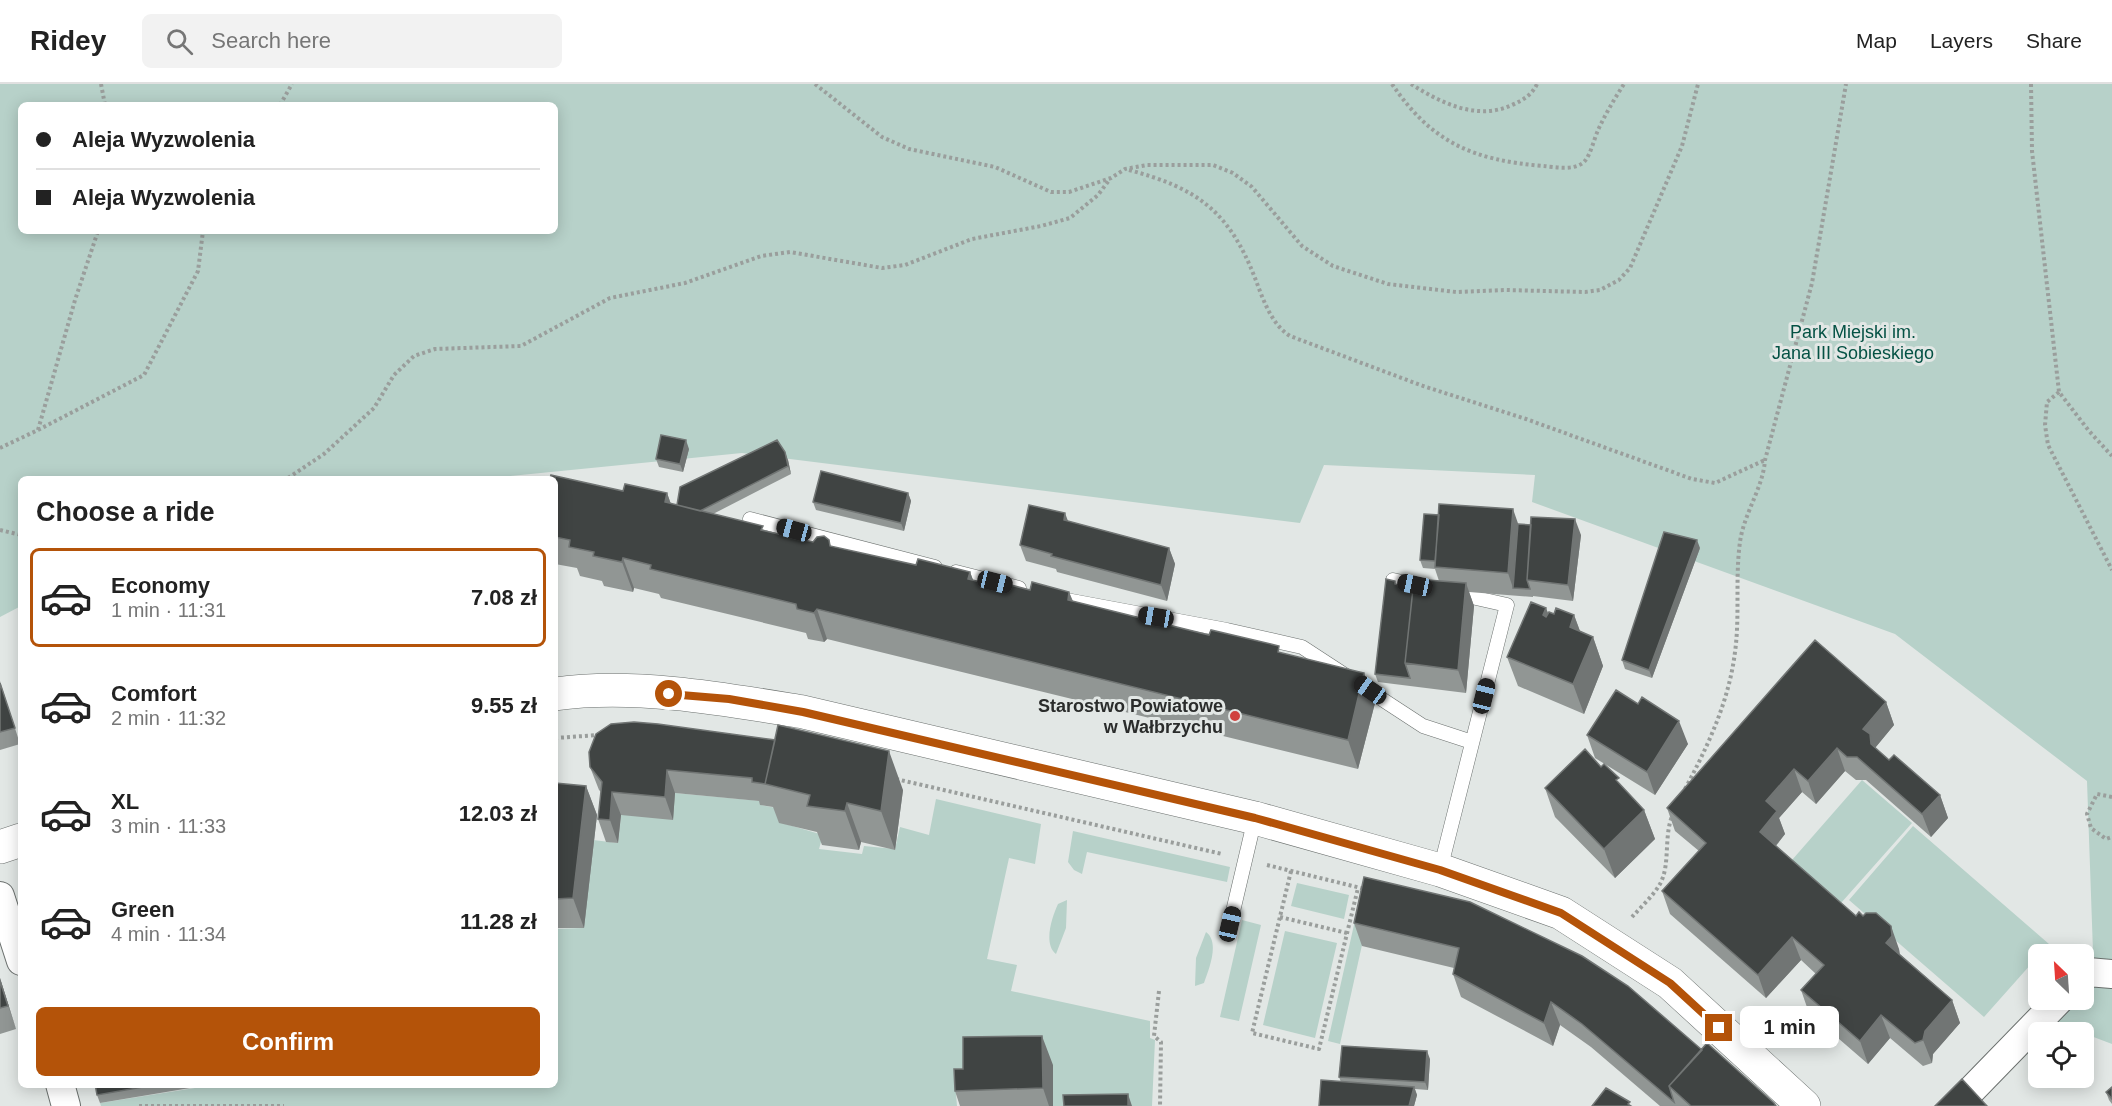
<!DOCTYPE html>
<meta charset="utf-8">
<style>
body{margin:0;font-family:Arial,sans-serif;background:#f2f2f2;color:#222;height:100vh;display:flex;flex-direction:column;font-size:22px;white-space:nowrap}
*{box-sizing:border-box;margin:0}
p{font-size:20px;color:#767676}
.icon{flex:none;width:33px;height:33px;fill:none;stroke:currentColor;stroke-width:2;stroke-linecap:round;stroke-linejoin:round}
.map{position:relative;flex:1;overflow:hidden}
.side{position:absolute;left:18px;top:392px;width:540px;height:612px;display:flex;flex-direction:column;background:#fff;border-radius:9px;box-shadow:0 3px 15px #0003}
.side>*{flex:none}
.guide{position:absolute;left:18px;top:18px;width:540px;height:132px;border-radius:9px;box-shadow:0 3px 15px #0003;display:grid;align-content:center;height:132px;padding:0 18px;background:#fff}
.needle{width:39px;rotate:335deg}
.fabs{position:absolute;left:2028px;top:860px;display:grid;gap:12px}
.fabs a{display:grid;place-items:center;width:66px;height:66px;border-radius:9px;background:#fff;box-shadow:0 3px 15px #0003;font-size:30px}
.end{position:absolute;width:27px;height:27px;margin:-14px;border:8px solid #b45309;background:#fff;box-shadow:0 0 0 3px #fff}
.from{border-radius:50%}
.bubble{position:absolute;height:42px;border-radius:9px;background:#fff;box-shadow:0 3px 15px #0003;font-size:20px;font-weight:700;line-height:42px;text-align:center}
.car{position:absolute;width:18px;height:36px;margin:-18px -9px;border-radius:8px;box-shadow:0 0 4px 2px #0007;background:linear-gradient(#222 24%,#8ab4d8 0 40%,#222 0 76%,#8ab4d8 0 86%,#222 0)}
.guide b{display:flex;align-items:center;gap:21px;height:57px;font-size:22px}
.guide b+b{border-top:2px solid #e0e0e0}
.guide i{width:15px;height:15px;background:#222}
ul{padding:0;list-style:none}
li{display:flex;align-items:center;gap:18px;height:99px;margin:0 12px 9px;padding:0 6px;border:3px solid transparent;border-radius:9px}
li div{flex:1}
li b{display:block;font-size:22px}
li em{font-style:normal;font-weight:700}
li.active{border-color:#b45309}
li>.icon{width:54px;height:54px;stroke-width:1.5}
h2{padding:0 18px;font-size:27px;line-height:72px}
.cta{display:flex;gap:12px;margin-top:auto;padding:12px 18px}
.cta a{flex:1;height:69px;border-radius:9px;background:#b45309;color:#fff;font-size:24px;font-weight:700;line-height:69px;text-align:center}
header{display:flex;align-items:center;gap:36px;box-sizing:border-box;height:84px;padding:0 30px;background:#fff;border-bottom:2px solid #e0e0e0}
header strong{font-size:28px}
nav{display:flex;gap:33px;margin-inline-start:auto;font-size:21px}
.search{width:420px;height:54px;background:#f2f2f2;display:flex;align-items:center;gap:15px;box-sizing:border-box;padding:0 21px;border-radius:9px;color:#767676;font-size:22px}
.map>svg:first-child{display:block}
.green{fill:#b7d1c9;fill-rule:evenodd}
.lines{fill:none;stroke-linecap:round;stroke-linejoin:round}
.service-casing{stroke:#6b706e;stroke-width:15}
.minor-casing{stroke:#6b706e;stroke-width:30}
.tertiary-casing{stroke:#6b706e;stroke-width:34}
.path{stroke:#9a9e9c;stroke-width:4;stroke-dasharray:3 3;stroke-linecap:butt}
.service{stroke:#fff;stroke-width:14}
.minor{stroke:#fff;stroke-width:28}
.tertiary{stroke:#fff;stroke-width:33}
.wall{fill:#919694}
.shaded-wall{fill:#717574}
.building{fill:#404443;stroke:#717574;stroke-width:1.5}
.route{stroke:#b45309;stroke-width:8}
.poi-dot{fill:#d0423e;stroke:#e2e7e5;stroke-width:2}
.labels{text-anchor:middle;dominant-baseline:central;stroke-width:6;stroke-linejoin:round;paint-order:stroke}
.park-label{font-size:18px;fill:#045244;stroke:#e2e7e5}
.poi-label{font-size:18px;font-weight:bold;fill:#2a2c2b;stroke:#e2e7e5;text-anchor:end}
</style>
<header>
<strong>Ridey</strong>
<div class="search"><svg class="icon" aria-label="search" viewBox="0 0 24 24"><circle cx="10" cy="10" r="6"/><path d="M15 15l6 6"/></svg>Search here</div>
<nav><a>Map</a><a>Layers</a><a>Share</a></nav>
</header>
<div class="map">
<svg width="2112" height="1022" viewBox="0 0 2112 1022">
<rect width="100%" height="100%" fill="#e2e7e5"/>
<path class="green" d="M0,0H2112V960L2033,930L2048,915H2084V878L2093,868L2087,697L1895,550L1532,418L1535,391L1324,381L1300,439L742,369L490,394H21V522L0,533ZM21,21H555V147H21Z
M1862,696L1912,739L1841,819L1792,776Z
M675,709L761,717V721L782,725L779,738L823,751L819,765L862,770L864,762L895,765L900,743L929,751L936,715L1041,740L1035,780L1009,774L987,875L1017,881L1011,907L1150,937V954L1155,956L1152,1022H1048L1045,979L954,985L957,1022H101L100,1019L214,1001L555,1000V845L582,844L593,756L618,759L621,731Z
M1913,742L2049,860L1984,933L1849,816Z
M1073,747L1230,783L1227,798L1087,768L1082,790L1074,786L1068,778Z
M1297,799L1349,811L1344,835L1291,822Z
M1360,814L1372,816L1340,960L1328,957Z
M1067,816L1066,844L1056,870C1043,860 1052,833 1058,820Z
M1242,836L1261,841L1239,937L1220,933Z
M1285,847L1337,859L1315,954L1263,941Z
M1206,848C1220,858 1209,885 1204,899L1195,902L1196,874Z"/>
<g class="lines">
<defs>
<path id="service" d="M750,435L935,483
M956,488L1019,504
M1393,496L1429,504
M1061,515L1227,546L1302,563L1423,642L1472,658
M1440,786L1507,521L1454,509
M1230,840L1255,734"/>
<path id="minor" d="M0,812L21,877
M2084,892L2088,888L2112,890
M60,1000L66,1022
M1956,1022L2060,915"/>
<path id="tertiary" d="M555,610C635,599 724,615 803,628L1255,734L1440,786L1561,829L1670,899L1804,1022
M0,763L21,756"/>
</defs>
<use href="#service" class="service-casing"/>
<use href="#minor" class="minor-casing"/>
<use href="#tertiary" class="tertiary-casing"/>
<path class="path" d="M101,0L105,21
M815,0L882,53L909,65L995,83L1051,108H1069L1111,94L1125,85L1147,81H1213L1233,89L1252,103L1302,162L1333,182L1388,200L1456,208L1505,206L1585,208L1600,206L1619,196L1630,184L1682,62L1698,0
M1392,0C1432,59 1473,76 1543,82C1555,83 1574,87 1584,78C1591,71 1594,54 1599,44C1606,29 1615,14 1624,0
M1411,0C1441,19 1477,37 1512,21C1523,16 1532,11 1537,0
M2031,0L2032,67L2059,308L2089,347L2112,372
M280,21L292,0
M1129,86C1197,104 1229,127 1255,194C1263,215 1271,240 1290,252L1423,302L1526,335L1692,395L1715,399L1765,376
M2059,308L2047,318L2045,341L2048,361L2112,486
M38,346L144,291L198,187L203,147
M0,364L38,346L75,216L98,147
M288,394L324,370L374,324L394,291L414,272L435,265L521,262L610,214L685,199L761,172L790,168L882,184L905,181L972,155L1041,142L1070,134L1098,111L1110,95
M0,446L21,451
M555,654L599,651
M896,695L1222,770
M1685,705C1708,662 1729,617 1735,568C1740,532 1735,494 1740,458C1744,429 1763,404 1765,376L1812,199L1846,0
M2112,713L2097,710L2087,730L2091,744L2106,755L2112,753
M1267,781L1365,805
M1291,787L1252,949L1319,965L1358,804
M1280,833L1347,849
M1632,833C1641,823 1653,812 1660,800C1671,780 1663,752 1673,730
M1159,907L1154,952L1161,958L1160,1022
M139,1022H284"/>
<use href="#service" class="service"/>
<use href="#minor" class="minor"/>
<use href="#tertiary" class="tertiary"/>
</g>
<path class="wall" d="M689,365L683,388L659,383L656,375Z
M788,376L791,390L713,430L764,447L813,458L829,456L831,463L916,481L970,488L973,496L1002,503L1030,506L1069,508L1073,517L1281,569L1375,619L1358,685L827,555L824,558L808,555L806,549L661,514L659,510L634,504L633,508L604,502L602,497L580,492L577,484L555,480V394L623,407L667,409L671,420L677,421Z
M908,409L911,417L904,447L816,426L813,418Z
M1068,437L1169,464L1175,480L1167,517L1057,488L1056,485L1026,477L1020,461Z
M1518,440L1581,451L1573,517L1533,512V513L1469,508L1474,522L1466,609L1378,598L1375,590L1397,501L1413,505L1439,497L1435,485L1423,484L1420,476Z
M1700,464L1652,594L1625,585L1622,576Z
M1546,524L1548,529L1574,531L1580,547L1593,553L1603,582L1584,630L1518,602L1507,573Z
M0,597L20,660L0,666Z
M1886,618L1894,641L1875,664L1889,676L1940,711L1948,734L1931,753L1866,696H1856L1845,687L1816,720L1802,708L1779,734L1785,750L1776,762L1856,832L1899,865L1900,870L1952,916L1960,939L1933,970L1932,979L1923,982L1890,954L1868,980L1809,929L1801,906L1816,890L1801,876L1766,914L1670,830L1662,807L1699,767L1675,747L1667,724Z
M1638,620L1688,660L1655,711L1595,674L1587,651Z
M589,668L903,706L895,766L861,758L859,766L822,761L817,748L779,739L773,723L760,721L759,717L675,709L673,736L621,731L618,759L606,758L598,735L601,708L599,706L590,683Z
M1601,683L1644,726L1655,755L1615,794L1555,733L1545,704Z
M555,699L586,702L597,731L584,844H555Z
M1364,793L1702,966L1776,1022H1660L1591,963L1560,941L1553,962L1461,913L1453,890L1454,884L1362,862L1354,839Z
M0,894L16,945L0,950Z
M1430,975L1428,1006L1415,1005L1417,1011L1414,1022H1319L1341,998L1339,993Z
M1053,981V1022H960L955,1007L963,985Z
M95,1000H214L100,1019L97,1011Z
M2112,1003V1020L2109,1016L2106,1008Z"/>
<path class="shaded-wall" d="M686,356L689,365L683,388L680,380Z
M785,368L788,376L791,390L788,382Z
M667,409L677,438L665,418Z
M908,409L911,417L904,447L901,439Z
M1513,425L1521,448L1513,504L1508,489Z
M1065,429L1071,445L1064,436Z
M1575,435L1581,451L1573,517L1568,501Z
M1697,456L1700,464L1652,594L1649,586Z
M1169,464L1175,480L1167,517L1161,501Z
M623,474L634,504L633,508L622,478Z
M970,488L981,517L968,495Z
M1466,499L1474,522L1466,609L1458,586Z
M1069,508L1080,537L1068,516Z
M1546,524L1557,554L1543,531Z
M817,525L827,555L824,558L814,529Z
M1574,531L1585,561L1570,543Z
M1593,553L1603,582L1584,630L1573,600Z
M1364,589L1375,619L1358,685L1348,656Z
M1886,618L1894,641L1875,664L1879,683L1863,645Z
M1679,637L1688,660L1655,711L1647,688Z
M1837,664L1845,687L1816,720L1808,697Z
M889,667L903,706L895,766L881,727Z
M1794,685L1802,708L1779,734L1785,750L1768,771L1760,748L1766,717Z
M667,686L675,709L673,736L665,713Z
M586,702L597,731L584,844L573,814Z
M612,708L621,731L618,759L610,736Z
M1940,711L1948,734L1931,753L1922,730Z
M847,719L861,758L859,766L845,727Z
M1644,726L1655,755L1615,794L1604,765Z
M1891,842L1899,865L1900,876L1886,859Z
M1792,853L1801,876L1766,914L1758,891Z
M0,894L16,945L0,897Z
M1952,916L1960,939L1933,970L1932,979L1923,956L1925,947Z
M1551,918L1560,941L1553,962L1544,939Z
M1881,931L1890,954L1868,980L1860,957Z
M1042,952L1053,981V1022H1049L1043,1004Z
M1427,967L1430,975L1428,1006L1425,998Z
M1414,1003L1417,1011L1414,1022H1409Z
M1128,1010L1132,1022H1128Z"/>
<path class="building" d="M661,351L686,356L680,380L656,375Z
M777,356L785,368L788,382L700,427L677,421L680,403Z
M821,387L908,409L901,439L813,418Z
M551,391L623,407L625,400L667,409L665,418L763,442L761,446L813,458L817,453L824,452L829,456L830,462L916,481L918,475L970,488L968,495L1002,503L1003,499L1030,506L1032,498L1069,508L1068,516L1209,551L1211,546L1279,562L1278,568L1364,589L1348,656L817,525L814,529L797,525L796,520L650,485L651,481L623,474L622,478L593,472L594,468L569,463L570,456L555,453V394H550Z
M1439,420L1513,425L1508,489L1435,483Z
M1029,421L1065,429L1064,436L1169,464L1161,501L1051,472L1052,470L1020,461Z
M1424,430L1439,431L1435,477L1420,476Z
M1531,433L1575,435L1568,501L1527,496Z
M1518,440L1531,441L1527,496L1530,505L1513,504Z
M1664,448L1697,456L1649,586L1622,576Z
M1386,495L1395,497V500L1413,505L1405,579L1410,594L1375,590Z
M1414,495L1466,499L1458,586L1405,579Z
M1531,518L1546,524L1543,531L1546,533L1549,528L1554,530L1556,524L1574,531L1570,543L1593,553L1573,600L1507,573Z
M1815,556L1886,618L1863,645L1870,650L1871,660L1889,676L1894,671L1940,711L1922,730L1857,673H1847L1837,664L1808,697L1794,685L1766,717L1777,727L1760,748L1856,832L1859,828L1863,832L1866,829H1876L1891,842L1892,852L1886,859L1952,916L1925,947L1923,956L1915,959L1881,931L1860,957L1801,906L1824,881L1792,853L1758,891L1662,807L1706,759L1667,724Z
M0,599L15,644L0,648Z
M1616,606L1638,620L1642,613L1679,637L1647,688L1587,651Z
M634,638L658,640L775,656L765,700L752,698V694L667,686L665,713L612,708L610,736L598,735L602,698L590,683L589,668L596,650L611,640Z
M778,641L889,667L881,727L847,719L845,727L807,722L810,711L765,700Z
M1585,665L1601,683L1604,680L1619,694L1616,696L1644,726L1604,765L1545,704Z
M555,699L586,702L573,814L555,815Z
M1364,793L1470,818L1582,872L1628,902L1702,966L1669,1002L1674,1018L1582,940L1551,918L1544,939L1453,890L1459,864L1354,839Z
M0,897L8,922L0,924Z
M1042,952L1043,1004L955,1007L954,985H963V953Z
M1707,959L1774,1019L1776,1022H1691L1669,1002Z
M1342,962L1427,967L1425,998L1339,993Z
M1962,995L1987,1022H1935Z
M1321,996L1414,1003L1409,1022H1319Z
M95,1000H160L97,1011Z
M2112,1003V1015L2106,1008Z
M1606,1004L1630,1018L1628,1020L1631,1022H1592Z
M1128,1010V1022H1064L1063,1011Z"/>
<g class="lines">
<path class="route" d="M669,610L729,615L803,628L1255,734L1440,786L1561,829L1670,899L1719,944"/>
</g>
<circle class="poi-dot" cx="1235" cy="632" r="6"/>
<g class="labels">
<g class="park-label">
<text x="1853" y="248">Park Miejski im.<tspan x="1853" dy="21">Jana III Sobieskiego</tspan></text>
</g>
<g class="poi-label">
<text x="1223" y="622">Starostwo Powiatowe<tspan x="1223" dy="21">w Wałbrzychu</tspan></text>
</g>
</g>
</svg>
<div class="fabs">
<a><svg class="needle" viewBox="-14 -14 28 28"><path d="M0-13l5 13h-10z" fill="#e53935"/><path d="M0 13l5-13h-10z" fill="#767676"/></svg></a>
<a><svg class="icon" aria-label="locate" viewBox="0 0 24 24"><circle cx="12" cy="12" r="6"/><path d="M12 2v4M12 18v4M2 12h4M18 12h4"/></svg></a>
</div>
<i class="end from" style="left:669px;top:610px"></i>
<i class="end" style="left:1719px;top:944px"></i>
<div class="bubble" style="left:1740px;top:922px;width:99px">1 min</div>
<i class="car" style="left:794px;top:446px;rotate:285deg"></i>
<i class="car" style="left:995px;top:498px;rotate:104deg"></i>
<i class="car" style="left:1415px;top:501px;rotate:282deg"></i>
<i class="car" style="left:1156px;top:533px;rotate:280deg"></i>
<i class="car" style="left:1370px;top:606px;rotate:305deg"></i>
<i class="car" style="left:1484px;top:612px;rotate:14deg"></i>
<i class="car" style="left:1230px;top:840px;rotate:13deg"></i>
<div class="guide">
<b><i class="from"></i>Aleja Wyzwolenia</b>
<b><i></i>Aleja Wyzwolenia</b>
</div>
<section class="side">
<h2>Choose a ride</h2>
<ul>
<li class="active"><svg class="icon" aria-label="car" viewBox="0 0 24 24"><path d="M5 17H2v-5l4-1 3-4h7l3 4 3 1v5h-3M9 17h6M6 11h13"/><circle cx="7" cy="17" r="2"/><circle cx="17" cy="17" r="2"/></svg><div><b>Economy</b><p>1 min · 11:31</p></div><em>7.08 zł</em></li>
<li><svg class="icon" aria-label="car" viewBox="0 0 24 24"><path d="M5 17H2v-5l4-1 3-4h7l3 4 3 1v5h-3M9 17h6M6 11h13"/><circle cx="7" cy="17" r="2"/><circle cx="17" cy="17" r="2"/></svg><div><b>Comfort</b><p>2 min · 11:32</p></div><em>9.55 zł</em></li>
<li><svg class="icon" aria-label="car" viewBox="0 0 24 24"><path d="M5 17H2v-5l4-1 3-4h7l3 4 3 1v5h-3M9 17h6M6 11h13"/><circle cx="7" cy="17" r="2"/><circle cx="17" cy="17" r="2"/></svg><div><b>XL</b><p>3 min · 11:33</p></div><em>12.03 zł</em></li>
<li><svg class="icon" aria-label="car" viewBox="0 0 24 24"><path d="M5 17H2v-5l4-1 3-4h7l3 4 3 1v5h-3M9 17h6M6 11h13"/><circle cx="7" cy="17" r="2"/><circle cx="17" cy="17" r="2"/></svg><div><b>Green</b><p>4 min · 11:34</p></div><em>11.28 zł</em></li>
</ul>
<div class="cta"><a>Confirm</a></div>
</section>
</div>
